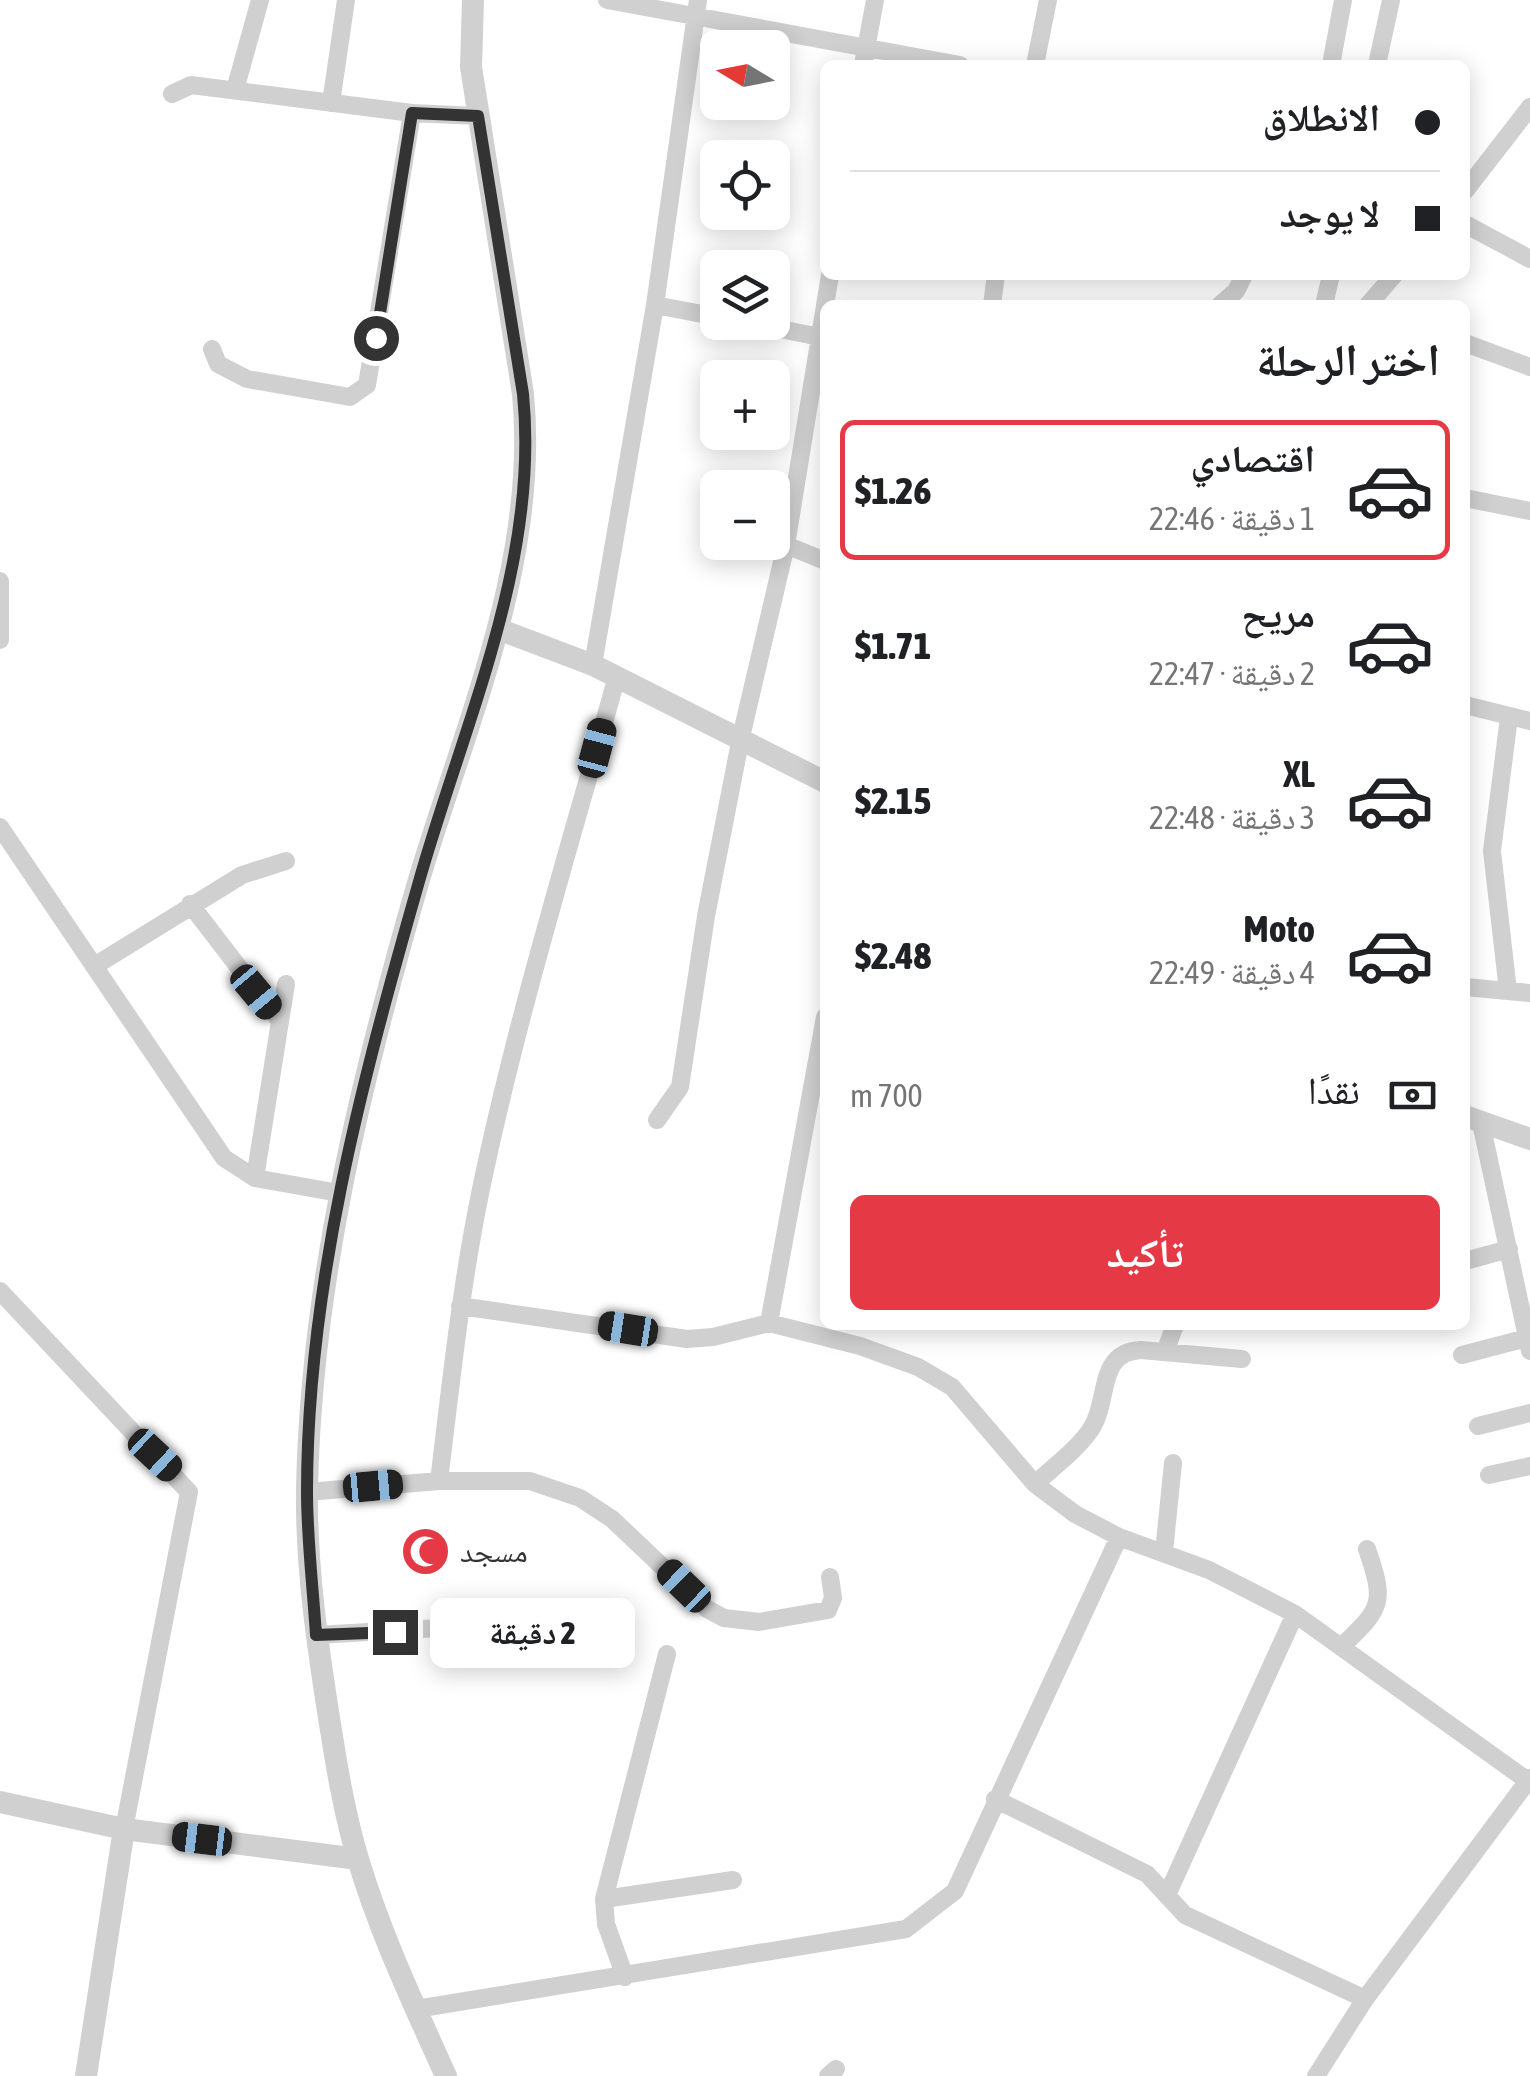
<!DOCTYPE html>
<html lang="ar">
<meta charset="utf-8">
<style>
body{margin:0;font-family:"Asap Condensed","Noto Naskh Arabic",sans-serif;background:#f6f6f6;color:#202124;direction:rtl;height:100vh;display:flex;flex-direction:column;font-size:38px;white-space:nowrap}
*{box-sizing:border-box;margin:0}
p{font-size:32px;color:#757577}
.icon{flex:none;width:55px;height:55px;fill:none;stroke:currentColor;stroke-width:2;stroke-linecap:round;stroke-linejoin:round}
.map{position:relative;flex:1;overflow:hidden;direction:ltr}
.drawer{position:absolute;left:820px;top:300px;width:650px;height:1030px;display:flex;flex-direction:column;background:#fff;border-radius:15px;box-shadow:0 5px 25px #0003;direction:rtl}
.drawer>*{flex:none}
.banner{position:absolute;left:820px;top:60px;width:650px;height:220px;border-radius:15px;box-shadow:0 5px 25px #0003;direction:rtl;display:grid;align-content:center;height:220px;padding:0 30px;background:#fff}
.needle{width:65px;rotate:280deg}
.controls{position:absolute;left:700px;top:30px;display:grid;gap:20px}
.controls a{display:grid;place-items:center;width:90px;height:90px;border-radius:15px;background:#fff;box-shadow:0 5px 25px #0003;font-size:50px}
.end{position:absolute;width:45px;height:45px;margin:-22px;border:12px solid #333;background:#fff;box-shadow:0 0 0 5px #fff}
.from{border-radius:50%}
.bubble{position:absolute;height:70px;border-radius:15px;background:#fff;box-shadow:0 5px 25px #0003;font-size:32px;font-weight:800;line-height:70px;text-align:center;direction:rtl}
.car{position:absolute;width:30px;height:60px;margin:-30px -15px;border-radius:12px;box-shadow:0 0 8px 2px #0007;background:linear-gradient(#222 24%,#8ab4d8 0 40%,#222 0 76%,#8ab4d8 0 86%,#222 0)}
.banner b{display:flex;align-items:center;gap:35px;height:95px;font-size:38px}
.banner b+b{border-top:2px solid #e0e0e0}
.banner i{width:25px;height:25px;background:#202124}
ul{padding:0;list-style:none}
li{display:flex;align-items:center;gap:30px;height:140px;margin:0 20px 15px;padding:0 10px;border:5px solid transparent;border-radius:15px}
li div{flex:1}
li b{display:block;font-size:38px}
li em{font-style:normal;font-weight:800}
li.current{border-color:#e63946}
li>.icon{width:90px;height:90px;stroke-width:1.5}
h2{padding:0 30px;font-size:45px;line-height:120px}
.pay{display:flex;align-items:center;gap:25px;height:110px;padding:0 30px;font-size:38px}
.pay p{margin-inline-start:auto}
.cta{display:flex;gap:20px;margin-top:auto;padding:20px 30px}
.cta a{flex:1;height:115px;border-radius:15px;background:#e63946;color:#fff;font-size:40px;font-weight:800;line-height:115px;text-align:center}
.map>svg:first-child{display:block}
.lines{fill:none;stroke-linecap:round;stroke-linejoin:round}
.minor{stroke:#d0d0d0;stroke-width:18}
.tertiary{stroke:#d0d0d0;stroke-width:22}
.route{stroke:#333;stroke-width:12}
.labels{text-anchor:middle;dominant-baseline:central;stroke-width:10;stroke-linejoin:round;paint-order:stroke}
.poi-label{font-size:30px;fill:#333;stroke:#fff;text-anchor:start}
</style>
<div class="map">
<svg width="1530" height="2076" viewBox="0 0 1530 2076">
<rect width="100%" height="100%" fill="#fff"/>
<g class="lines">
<path class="minor" d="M607,0L960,65
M863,65L875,0
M1035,65L1048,0
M1331,65L1343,0
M1377,65L1391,0
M235,90L260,0
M172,94L191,85L412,113L478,116
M331,103L346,0
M1465,191L1530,107
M1465,224L1530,259
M655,305L718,317
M825,305L830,275
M992,305L996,275
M1220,305L1236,291L1244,275
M1324,305L1331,275
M1368,305L1394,275
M745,322L820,337
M1465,343L1530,367
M212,349L218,364L247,379L350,397L367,385L412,113
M1465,498L1530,511
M786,545L825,561
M0,581V640
M593,665L655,305L698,0
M1465,705L1530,721
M0,827L224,1158L255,1178L339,1193
M190,904L280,1021
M96,965L242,875L286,861
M1465,987L1530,993
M1508,991L1492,851L1509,717
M657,1120L680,1087L706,916L741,737L786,545L825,306
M1481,1123L1530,1351
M255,1178L286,984
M1465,1261L1509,1249
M0,1291L189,1492L124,1829
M460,1306L687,1339L713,1337L769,1323L860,1346L918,1367L952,1387L1035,1484L1075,1514L1119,1537L1209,1570L1295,1614L1528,1781
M769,1323L825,1017
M1165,1352L1175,1325
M1462,1355L1527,1338
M1478,1426L1530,1413
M1489,1475L1530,1466
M439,1481C451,1383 461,1285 481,1189C517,1016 570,846 617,676
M1035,1484C1053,1467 1077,1450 1091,1429C1110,1401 1096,1352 1141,1350L1242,1359
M307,1492L439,1481H530L580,1498L612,1519L707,1609L724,1618L759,1622L828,1610L833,1598L830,1577
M1164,1552L1173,1463
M316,1635L491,1625
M1343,1645C1383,1607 1385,1602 1367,1549
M995,1799L1147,1874L1185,1915L1365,1999
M1167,1895L1295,1614
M604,1899L733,1880
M625,1977L606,1924L604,1899L667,1654
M416,2009L906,1929L955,1891L1119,1537
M828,2076L836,2069
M1316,2076L1365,1999L1530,1778"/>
<path class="tertiary" d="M498,629L593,665L825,782
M1465,1116L1530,1139
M0,1802L124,1829L358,1859
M86,2076L124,1829
M446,2076C414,2005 380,1933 358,1859C343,1809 335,1756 327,1705C316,1634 306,1561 307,1489C311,1283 361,1080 418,883C465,725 539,562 523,394L471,67L473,0"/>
</g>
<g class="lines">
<path class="route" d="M376,338L412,113L478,116L523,394C540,563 463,725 418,885C362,1081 307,1286 307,1492C307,1539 313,1588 316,1635L395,1632"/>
</g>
<defs>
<symbol id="mosque-disc" viewBox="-11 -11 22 22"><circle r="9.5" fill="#e63946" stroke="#fff"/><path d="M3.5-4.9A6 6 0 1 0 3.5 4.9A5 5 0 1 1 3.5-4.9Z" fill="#fff"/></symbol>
</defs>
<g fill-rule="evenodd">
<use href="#mosque-disc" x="398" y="1524" width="55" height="55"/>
</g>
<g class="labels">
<g class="poi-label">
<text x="460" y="1551">مسجد</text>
</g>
</g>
</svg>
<div class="controls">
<a><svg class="needle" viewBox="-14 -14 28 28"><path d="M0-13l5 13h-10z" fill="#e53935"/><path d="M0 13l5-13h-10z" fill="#757577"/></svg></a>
<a><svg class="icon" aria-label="locate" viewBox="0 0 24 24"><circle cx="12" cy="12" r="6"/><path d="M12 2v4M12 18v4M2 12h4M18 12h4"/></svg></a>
<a><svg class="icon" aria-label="layers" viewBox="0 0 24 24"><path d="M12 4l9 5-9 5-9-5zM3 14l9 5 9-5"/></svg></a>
<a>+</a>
<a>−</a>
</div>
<i class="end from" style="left:376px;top:338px"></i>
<i class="end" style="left:395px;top:1632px"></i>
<div class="bubble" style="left:430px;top:1598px;width:205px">2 دقيقة</div>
<i class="car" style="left:597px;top:748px;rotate:15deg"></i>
<i class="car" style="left:256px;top:992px;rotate:140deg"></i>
<i class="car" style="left:628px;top:1329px;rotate:279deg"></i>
<i class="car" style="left:155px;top:1455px;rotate:133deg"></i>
<i class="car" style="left:373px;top:1486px;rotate:85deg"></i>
<i class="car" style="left:684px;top:1586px;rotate:314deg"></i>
<i class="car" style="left:202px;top:1839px;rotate:277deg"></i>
<div class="banner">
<b><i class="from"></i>الانطلاق</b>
<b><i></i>لا يوجد</b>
</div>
<section class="drawer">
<h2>اختر الرحلة</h2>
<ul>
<li class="current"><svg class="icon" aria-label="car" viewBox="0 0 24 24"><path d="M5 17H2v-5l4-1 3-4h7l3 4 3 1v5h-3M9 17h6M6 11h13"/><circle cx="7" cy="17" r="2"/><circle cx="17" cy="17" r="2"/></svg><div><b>اقتصادي</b><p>1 دقيقة · 22:46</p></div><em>$1.26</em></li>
<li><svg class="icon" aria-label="car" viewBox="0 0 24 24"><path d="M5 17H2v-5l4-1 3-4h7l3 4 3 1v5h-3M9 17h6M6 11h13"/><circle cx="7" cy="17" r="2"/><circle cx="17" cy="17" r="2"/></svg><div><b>مريح</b><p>2 دقيقة · 22:47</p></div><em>$1.71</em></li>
<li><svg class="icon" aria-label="car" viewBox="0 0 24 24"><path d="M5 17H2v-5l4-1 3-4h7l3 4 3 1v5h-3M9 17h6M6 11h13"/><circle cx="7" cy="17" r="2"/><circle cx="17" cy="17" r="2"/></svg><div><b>XL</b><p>3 دقيقة · 22:48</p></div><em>$2.15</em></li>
<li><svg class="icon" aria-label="car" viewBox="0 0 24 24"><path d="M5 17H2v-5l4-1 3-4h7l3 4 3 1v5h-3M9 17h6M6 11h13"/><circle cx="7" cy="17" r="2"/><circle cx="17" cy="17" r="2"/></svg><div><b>Moto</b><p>4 دقيقة · 22:49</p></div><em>$2.48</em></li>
</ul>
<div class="pay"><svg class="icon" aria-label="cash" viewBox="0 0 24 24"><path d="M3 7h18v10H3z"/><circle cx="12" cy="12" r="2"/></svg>نقدًا<p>700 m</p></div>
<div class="cta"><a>تأكيد</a></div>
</section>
</div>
